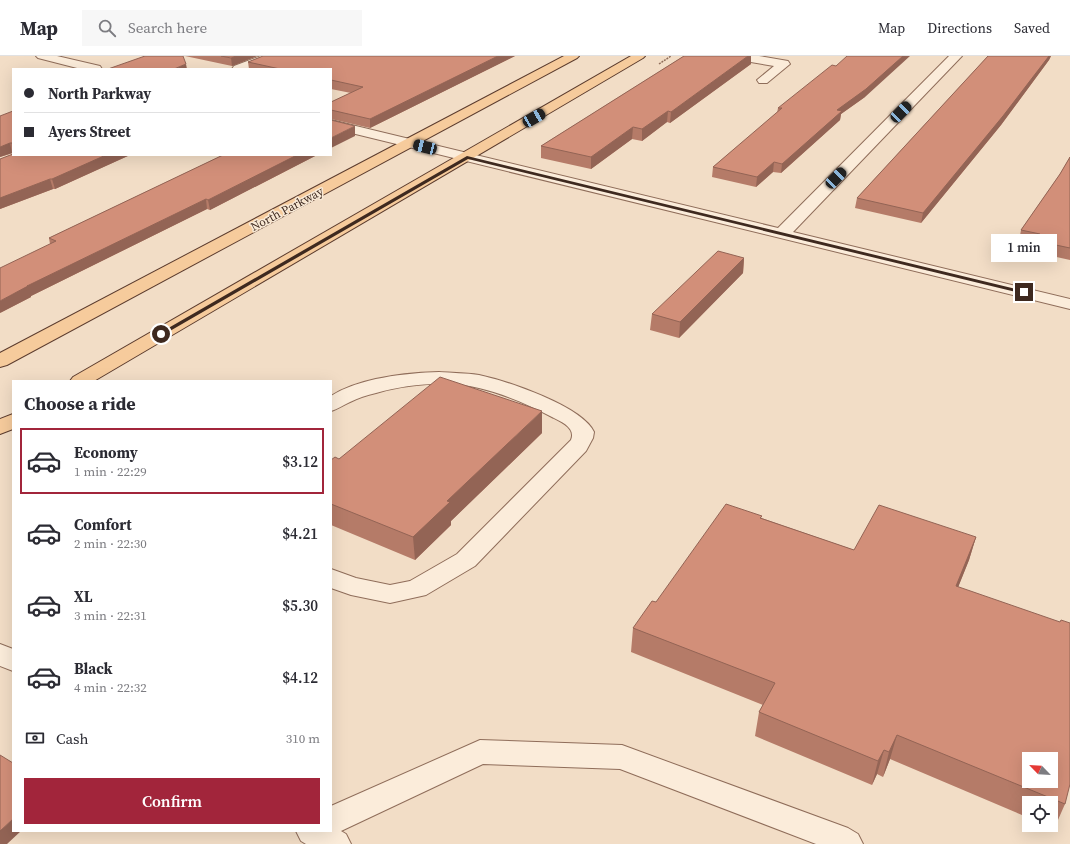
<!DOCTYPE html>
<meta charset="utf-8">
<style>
body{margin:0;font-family:"Source Serif 4",serif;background:#f7f7f7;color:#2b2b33;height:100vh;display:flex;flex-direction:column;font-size:15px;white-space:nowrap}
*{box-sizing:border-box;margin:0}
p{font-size:13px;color:#7c7c81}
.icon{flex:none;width:22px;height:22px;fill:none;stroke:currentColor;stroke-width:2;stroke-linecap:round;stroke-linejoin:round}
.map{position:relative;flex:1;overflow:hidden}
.drawer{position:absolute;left:12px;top:324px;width:320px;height:452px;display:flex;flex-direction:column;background:#fff;border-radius:0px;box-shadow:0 4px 16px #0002}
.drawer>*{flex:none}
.guide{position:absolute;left:12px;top:12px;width:320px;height:88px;border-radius:0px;box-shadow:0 4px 16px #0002;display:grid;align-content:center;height:88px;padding:0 12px;background:#fff}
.needle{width:26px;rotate:295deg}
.controls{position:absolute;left:1022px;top:696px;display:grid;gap:8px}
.controls a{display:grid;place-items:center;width:36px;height:36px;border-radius:0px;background:#fff;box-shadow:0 4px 16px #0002;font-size:20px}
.end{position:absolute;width:18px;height:18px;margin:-9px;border:5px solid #3e291f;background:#fff;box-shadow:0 0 0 2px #fff}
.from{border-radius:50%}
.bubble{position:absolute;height:28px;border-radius:0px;background:#fff;box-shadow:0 4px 16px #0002;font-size:13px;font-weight:600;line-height:28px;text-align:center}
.car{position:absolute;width:12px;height:24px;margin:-12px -6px;border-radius:5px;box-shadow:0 0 3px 1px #0007;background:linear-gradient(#222 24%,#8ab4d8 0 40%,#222 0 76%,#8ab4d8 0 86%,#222 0)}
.guide b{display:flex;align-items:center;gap:14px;height:38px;font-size:15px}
.guide b+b{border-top:1px solid #e1e1e2}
.guide i{width:10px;height:10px;background:#2b2b33}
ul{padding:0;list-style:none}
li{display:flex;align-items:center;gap:12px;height:66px;margin:0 8px 6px;padding:0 4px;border:2px solid transparent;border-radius:0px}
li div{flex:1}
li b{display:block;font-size:15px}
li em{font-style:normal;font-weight:600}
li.selected{border-color:#a2253b}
li>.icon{width:36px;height:36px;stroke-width:1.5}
h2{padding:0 12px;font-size:18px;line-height:48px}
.pay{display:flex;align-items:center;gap:10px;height:44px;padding:0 12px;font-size:15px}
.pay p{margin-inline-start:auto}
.button{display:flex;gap:8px;margin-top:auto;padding:8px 12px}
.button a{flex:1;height:46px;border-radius:0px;background:#a2253b;color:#fff;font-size:16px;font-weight:600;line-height:46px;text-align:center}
header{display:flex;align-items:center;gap:24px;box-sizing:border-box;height:56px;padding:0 20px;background:#fff;border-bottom:1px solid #e1e1e2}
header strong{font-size:19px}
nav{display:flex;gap:22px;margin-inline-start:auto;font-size:14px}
.search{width:280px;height:36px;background:#f7f7f7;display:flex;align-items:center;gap:10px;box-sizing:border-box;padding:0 14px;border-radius:0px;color:#7c7c81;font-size:15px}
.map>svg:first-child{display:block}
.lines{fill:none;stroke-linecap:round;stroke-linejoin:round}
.minor-casing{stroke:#8f6d5a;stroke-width:2}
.major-casing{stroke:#5c3c2e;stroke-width:2}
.path{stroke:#8f6d5a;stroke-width:1.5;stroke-dasharray:2 1;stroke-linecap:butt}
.minor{fill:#fbecda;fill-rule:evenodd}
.major{fill:#f6cb9c;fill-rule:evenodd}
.wall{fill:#b57b68}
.shaded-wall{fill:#936455}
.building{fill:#d28f79;stroke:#936455;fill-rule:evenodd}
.route{fill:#3e291f}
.labels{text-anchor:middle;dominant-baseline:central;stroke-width:3;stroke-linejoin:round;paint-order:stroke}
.far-street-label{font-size:12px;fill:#3e291f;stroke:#f8e9d6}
</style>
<header>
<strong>Map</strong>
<div class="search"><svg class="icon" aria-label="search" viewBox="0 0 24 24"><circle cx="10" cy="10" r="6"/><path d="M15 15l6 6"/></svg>Search here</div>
<nav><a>Map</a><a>Directions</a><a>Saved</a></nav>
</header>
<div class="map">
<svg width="1070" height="788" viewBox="0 0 1070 788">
<rect width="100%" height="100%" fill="#f2ddc6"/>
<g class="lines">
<defs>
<path id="minor" d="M36,0H57L100,10L102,13H81L38,2Z
M261,0H277L275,2L249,13H232L234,10Z
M733,0H759L788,5L790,8L767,27H759L757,24L774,10L739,4L735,2Z
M949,0H962L793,176L1070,243V253L331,72V64L778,172Z
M439,316C452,317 466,317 479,319C507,325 582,350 594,376L593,382L586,395L475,510L426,539L390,547L351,539L331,532V513L356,522L390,529L410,525L457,498L571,384C576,372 562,366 552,361C530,349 504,338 479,332C447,324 407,328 376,337C367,339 358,342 350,346C343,349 338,353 331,355V340C359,322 406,317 439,316Z
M0,588L13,593V615L0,610Z
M480,684L622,689L848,772L858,778L863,788H816L620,713L483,708L341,775L346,778L351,788H306L301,785L296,775H331V750Z"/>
<path id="major" d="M564,0H579L577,2L7,309L0,311V297Z
M631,0H645L643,2L94,325H70L73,321Z
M13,358V373L0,378V363Z"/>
</defs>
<use href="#minor" class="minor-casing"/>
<use href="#major" class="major-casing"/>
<path class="path" d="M659,8L671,0"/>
<use href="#minor" class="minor"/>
<use href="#major" class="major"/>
</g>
<path class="wall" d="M185,0H257L232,10Z
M263,0H515L370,72L331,63V46L351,37L331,33V13H249L248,6Z
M684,0H751V8L670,67L667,66L642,85L632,83L591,113L541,102V90Z
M988,0H1051L1049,4L1001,69L921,167L855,152L857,142Z
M865,41L841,58L840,64L781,117L773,116L756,131L712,121L713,111L777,57L778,52Z
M13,55V97L0,101Z
M130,99L55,133H53L0,153V103Z
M223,99H317L210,154L207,153L31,240V241L0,257L50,188L49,182Z
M1070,101V204L1034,196L1036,189L1019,185L1021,174L1060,118Z
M744,202L743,217L679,282L650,274L652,258Z
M542,377L451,465V469L415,504L331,469V404L339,403Z
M762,460L761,462L854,494L976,481L969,504L958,531L1065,748L1054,773L1045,769H1051V747H1029V762L890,703L883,721L877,718L872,729L755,680L759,656L763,649L631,596L633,572L656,546Z"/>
<path class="shaded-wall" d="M236,0H257L232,10L231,2Z
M498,0H515L370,72V63Z
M748,0H751V8L670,67L671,56Z
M903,0H910L865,41L841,58L840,64L781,117L782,108L837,54Z
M1047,0H1051L1049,4L1001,69L921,167L923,157Z
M186,8L187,13H174Z
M668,55L667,66L642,85V73Z
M355,70V80L331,92V82Z
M633,71L632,83L591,113V101Z
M10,87L12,97L0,101V91Z
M106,99H130L55,133L52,123Z
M297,99H317L210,154L208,144Z
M774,106L773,116L756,131L757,121Z
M50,123L53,133L0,153V142Z
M206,143L207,153L31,240V241L0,257V245L27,230Z
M744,202L743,217L679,282L680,266Z
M542,355V377L451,465V469L415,504L413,481L447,445Z
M976,481L969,504L949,554L956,530Z
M897,679L890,703L883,721L889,696Z
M884,694L877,718L872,729L878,705Z
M13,763V775H21L7,788H0V775Z"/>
<path class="building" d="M145,0H183L186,8L174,13H108Z
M221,0H236L231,2Z
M263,0H498L370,63L331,54V46L363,31L331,24V13H280L248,6Z
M684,0H748L671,56L668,55L642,73L633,71L591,101L541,90Z
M847,0H903L866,33L837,54L842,55L782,108L774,106L757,121L713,111L782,52H778L832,9L836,10Z
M988,0H1049L1003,60L923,157L857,142Z
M13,55V87H10L0,91V60Z
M331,64L355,70L331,82Z
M13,98V99H106L52,123H50L0,142V103Z
M223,99H297L208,144L206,143L27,230H28L0,245V212L56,185L49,182Z
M1070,101V192L1037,185L1040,178L1021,174L1060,118Z
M718,195L744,202L680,266L652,258Z
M440,321L542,355L447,445L450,446L413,481L331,448V404L335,401L339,403Z
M726,448L762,460L760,462L854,494L879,449L976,481L956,530L1060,566L1061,564L1070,567V728L1065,748L897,679L889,696L884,694L878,705L759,656L775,627L633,572L652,545L656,546ZM1029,703H1051V725H1029Z
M0,699L13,707V763L0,775Z"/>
<path class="route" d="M467,100L1024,235L1027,236L1024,238L468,103L163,279L158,278Z"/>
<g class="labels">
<g class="far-street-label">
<text transform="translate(287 153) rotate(-28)">North Parkway</text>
</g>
</g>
</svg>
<div class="controls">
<a><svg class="needle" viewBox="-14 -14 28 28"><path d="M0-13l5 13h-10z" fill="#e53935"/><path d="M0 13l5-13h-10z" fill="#7c7c81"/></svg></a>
<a><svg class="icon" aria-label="locate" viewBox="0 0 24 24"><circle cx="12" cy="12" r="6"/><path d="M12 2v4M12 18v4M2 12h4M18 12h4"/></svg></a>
</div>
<i class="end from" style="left:161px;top:278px"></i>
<i class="end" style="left:1024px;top:236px"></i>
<div class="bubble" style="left:991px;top:178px;width:66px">1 min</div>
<i class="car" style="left:901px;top:56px;rotate:45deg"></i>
<i class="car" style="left:534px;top:62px;rotate:60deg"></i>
<i class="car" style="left:425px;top:91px;rotate:284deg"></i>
<i class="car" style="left:836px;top:122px;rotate:44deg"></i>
<div class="guide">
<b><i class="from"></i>North Parkway</b>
<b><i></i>Ayers Street</b>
</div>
<section class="drawer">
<h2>Choose a ride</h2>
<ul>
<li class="selected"><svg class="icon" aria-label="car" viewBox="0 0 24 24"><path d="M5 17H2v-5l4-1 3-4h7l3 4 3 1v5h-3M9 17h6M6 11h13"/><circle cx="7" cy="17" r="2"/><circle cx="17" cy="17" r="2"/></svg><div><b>Economy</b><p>1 min · 22:29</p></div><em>$3.12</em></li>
<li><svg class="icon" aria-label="car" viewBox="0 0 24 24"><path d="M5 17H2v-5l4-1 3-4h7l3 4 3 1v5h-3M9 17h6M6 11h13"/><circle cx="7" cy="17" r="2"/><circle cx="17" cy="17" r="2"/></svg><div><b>Comfort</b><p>2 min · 22:30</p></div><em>$4.21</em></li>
<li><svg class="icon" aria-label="car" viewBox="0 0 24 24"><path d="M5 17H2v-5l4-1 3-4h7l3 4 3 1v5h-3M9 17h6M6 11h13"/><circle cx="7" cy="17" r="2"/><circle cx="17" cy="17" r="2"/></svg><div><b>XL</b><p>3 min · 22:31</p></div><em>$5.30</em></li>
<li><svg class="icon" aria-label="car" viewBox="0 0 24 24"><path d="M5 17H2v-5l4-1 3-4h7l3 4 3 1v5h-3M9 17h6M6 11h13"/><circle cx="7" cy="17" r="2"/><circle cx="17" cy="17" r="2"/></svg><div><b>Black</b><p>4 min · 22:32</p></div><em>$4.12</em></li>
</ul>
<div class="pay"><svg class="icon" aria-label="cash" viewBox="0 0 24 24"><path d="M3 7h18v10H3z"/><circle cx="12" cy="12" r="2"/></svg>Cash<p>310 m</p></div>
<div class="button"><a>Confirm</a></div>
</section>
</div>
